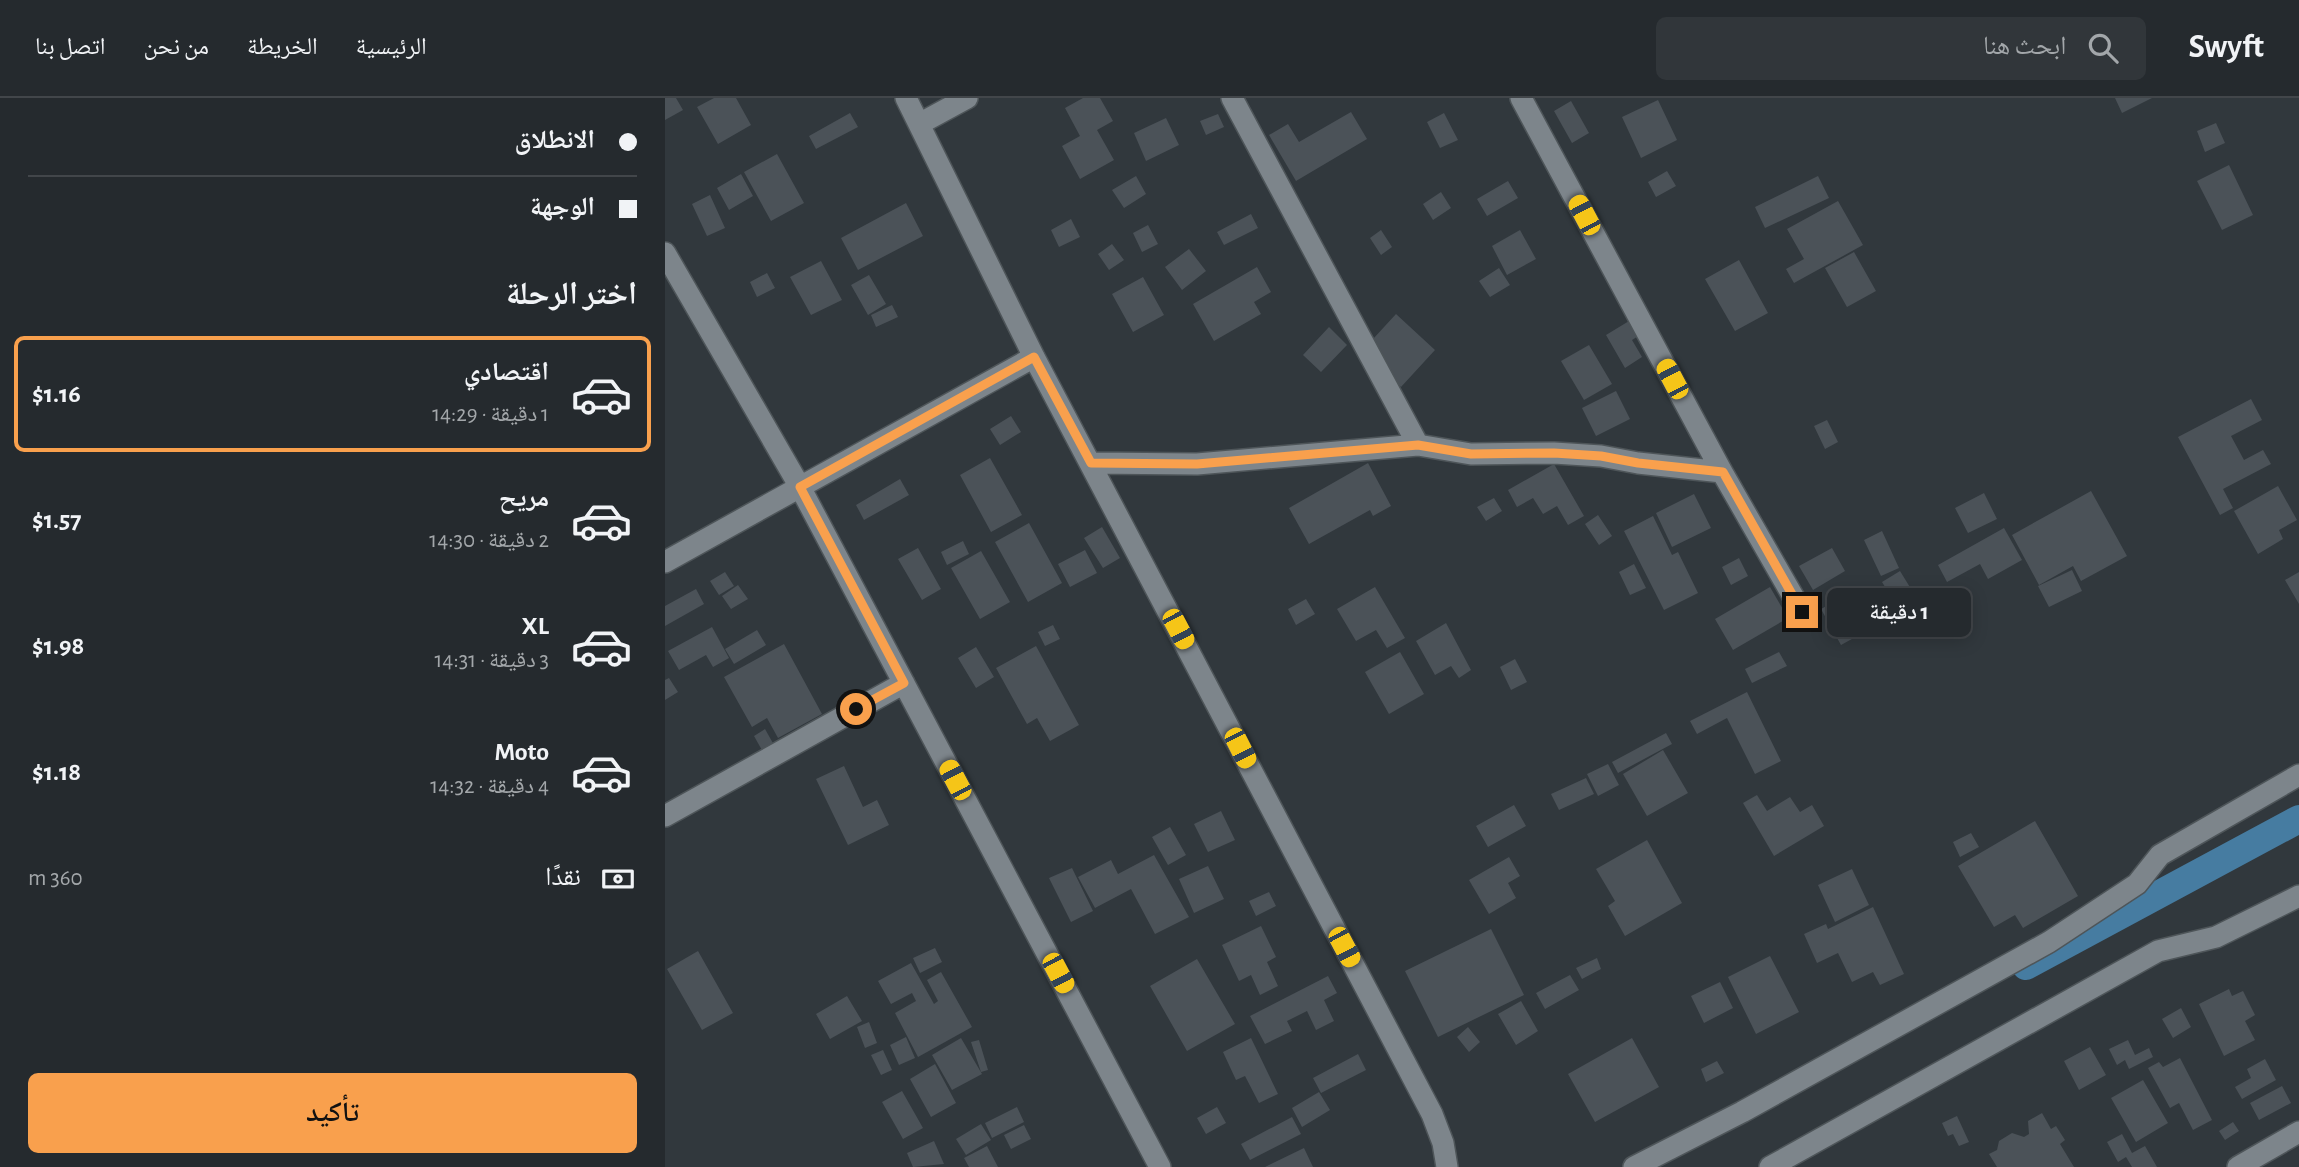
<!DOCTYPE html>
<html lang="ar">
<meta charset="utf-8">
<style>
body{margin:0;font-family:"Alegreya Sans","Noto Naskh Arabic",sans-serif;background:#31363a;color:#f1f3f6;direction:rtl;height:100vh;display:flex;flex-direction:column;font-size:26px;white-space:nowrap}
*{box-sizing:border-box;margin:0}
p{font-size:23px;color:#a3a7aa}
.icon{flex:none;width:38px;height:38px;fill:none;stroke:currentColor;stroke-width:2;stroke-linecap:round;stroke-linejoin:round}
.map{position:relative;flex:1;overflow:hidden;direction:ltr}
.details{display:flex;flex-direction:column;background:#252a2e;width:665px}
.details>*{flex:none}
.top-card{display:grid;align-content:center;height:154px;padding:0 28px;background:#252a2e}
.end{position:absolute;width:32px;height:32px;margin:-16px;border:9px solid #f9a04d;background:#111;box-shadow:0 0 0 4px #111}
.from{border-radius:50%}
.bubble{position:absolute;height:49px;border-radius:10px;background:#252a2e;box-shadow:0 4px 18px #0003,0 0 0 2px #42464a;font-size:23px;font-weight:600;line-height:49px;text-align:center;direction:rtl}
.car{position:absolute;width:21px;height:42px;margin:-21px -10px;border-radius:9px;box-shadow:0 0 5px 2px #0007;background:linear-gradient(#f5c518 24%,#345 0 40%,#f5c518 0 76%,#345 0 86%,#f5c518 0)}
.top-card b{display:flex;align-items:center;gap:24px;height:66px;font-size:26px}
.top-card b+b{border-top:2px solid #42464a}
.top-card i{width:18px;height:18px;background:#f1f3f6}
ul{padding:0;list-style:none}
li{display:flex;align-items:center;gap:21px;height:116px;margin:0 14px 10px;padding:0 14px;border:4px solid transparent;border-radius:10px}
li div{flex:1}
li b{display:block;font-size:26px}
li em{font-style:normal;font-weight:600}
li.on{border-color:#f9a04d}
li>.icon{width:63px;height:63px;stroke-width:1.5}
h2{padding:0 28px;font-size:32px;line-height:84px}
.pay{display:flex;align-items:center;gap:18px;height:77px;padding:0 28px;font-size:26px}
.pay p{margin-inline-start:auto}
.cta{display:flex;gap:14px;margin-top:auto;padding:14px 28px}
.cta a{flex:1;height:80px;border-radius:10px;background:#f9a04d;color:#111;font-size:28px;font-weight:600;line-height:80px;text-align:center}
header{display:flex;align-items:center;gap:42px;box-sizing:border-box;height:98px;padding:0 35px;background:#252a2e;border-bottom:2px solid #42464a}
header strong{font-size:33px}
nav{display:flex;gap:38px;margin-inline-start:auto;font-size:24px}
.search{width:490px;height:63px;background:#31363a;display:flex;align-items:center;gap:18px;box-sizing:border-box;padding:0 24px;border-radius:10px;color:#a3a7aa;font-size:26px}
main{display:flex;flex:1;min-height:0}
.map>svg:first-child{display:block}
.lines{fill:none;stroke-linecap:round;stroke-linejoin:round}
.canal{stroke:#467ca1;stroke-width:28}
.building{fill:#4b5258}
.minor-casing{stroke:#4e5559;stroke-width:24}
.minor{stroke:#7d858b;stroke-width:21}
.route{stroke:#f9a04d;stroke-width:9}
</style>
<header>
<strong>Swyft</strong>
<div class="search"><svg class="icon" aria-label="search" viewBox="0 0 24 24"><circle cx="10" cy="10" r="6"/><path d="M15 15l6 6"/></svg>ابحث هنا</div>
<nav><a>الرئيسية</a><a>الخريطة</a><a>من نحن</a><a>اتصل بنا</a></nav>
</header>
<main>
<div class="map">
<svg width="1634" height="1069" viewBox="0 0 1634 1069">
<rect width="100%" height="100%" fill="#31383d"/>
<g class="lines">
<path class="canal" d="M1361,868L1634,721"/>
</g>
<path class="building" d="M0,0H11L18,12L0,22Z
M49,0H71L86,27L53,46L32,9Z
M418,0H435L448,23L432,32L449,62L415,81L397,48L415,38L400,10Z
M1450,0H1487L1457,15Z
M993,2L1012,42L976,60L957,19Z
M906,3L924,35L907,45L889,13Z
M686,14L702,41L631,83L604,37L623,26L634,44Z
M185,15L193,29L151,51L144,38Z
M779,15L793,42L775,50L762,24Z
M553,16L559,29L541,37L535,23Z
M501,20L514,47L481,63L469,35Z
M1551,25L1560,45L1540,54L1532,33Z
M112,56L139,105L106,123L79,74Z
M1564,67L1588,117L1557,132L1532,83Z
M1002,73L1011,88L991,99L983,84Z
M76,76L88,98L64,112L52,90Z
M471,78L481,96L459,110L447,92Z
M1153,78L1164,100L1100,130L1090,109Z
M843,83L853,100L822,118L812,101Z
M776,94L786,110L768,122L758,106Z
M45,97L60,130L42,138L27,106Z
M1173,103L1198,147L1129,185L1121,171L1139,161L1122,131Z
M241,105L258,138L193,172L176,140Z
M586,116L593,130L559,147L552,134Z
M406,121L415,139L394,149L386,132Z
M483,127L493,146L477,154L468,135Z
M716,132L727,149L716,157L705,140Z
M855,132L871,161L842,177L827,148Z
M447,146L459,162L444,172L433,156Z
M524,151L541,173L517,192L500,169Z
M1189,154L1211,193L1182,209L1160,170Z
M1074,162L1103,215L1070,233L1040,181Z
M156,163L177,202L146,217L125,179Z
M592,169L606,194L589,204L596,216L549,243L528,206Z
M834,170L845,187L825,199L814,183Z
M102,175L110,190L92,199L85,184Z
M204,177L221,206L203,217L186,187Z
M478,179L499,217L468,234L447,196Z
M227,207L233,219L211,229L206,217Z
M731,216L770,252L736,289L697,253Z
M969,220L978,235L967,242L977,259L960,270L941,237Z
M664,229L682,247L656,274L638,257Z
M924,247L947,286L919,302L896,263Z
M951,293L965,321L931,338L917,310Z
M1586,301L1597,322L1566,338L1579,362L1598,352L1606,366L1558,391L1568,410L1555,417L1513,339Z
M346,318L356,334L335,347L325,331Z
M1162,322L1173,344L1160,351L1149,328Z
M325,360L357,417L326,434L295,377Z
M703,365L726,408L708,418L705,412L644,446L624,410Z
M889,366L919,418L903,427L892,408L878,416L868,400L852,409L843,392Z
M235,381L244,397L199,422L191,407Z
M1613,388L1632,422L1614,432L1618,441L1593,456L1569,413Z
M1426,393L1462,458L1416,483L1408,468L1374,487L1347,437Z
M1319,395L1332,421L1303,435L1290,410Z
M1029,396L1046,430L1007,449L991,415Z
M829,400L837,413L821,423L812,409Z
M933,417L947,438L934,447L920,426Z
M988,418L1007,457L1013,454L1033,495L999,512L959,433Z
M364,425L397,485L363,504L330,444Z
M437,429L455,460L438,470L419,440Z
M1339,430L1357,462L1323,481L1315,466L1282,484L1273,467Z
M1217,433L1234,470L1216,478L1199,442Z
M298,443L304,456L282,467L276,454Z
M253,450L276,491L257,502L233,461Z
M1167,450L1180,473L1148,492L1134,468Z
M420,452L432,475L405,489L393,466Z
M316,453L345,504L315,521L286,470Z
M1074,460L1083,478L1066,487L1057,469Z
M969,466L981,490L965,497L954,474Z
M1407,472L1417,493L1384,509L1373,488Z
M1235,473L1251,499L1233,510L1217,484Z
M60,474L69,488L54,497L45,483Z
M1634,474V506L1620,482Z
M73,487L83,501L66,511L57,498Z
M710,489L740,540L722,550L711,532L691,543L672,511Z
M1105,489L1123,520L1068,552L1050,521Z
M1196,489L1216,525L1176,547L1156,511Z
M31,491L39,506L0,528V508Z
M641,501L650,516L631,527L623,511Z
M781,525L806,572L794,580L786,568L770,577L751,543Z
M388,527L395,541L380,548L373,534Z
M47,529L64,560L48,569L41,557L14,572L3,553Z
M92,532L101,547L69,566L60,551Z
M119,546L157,616L113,640L102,620L87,629L59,579Z
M371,548L414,627L385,643L372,620L362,626L331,570Z
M311,549L329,579L311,590L293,560Z
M735,554L759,596L724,616L700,574Z
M1114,554L1122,568L1087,585L1080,571Z
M850,561L862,584L846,592L835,569Z
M4,580L13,594L0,602V582Z
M1082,594L1116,663L1090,676L1062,620L1032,636L1025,623Z
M100,631L109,647L98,654L89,638Z
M1001,635L1007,646L953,675L947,664Z
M998,652L1023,695L982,718L958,676Z
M943,666L954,687L933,698L922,676Z
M179,668L198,709L212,702L224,727L183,747L151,681Z
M921,680L929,696L894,712L886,696Z
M1092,697L1102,713L1125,699L1135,714L1147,707L1159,728L1109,758L1078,705Z
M849,707L861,728L823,749L811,728Z
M556,713L570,742L543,754L529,726Z
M1370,723L1413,798L1358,830L1350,817L1329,829L1293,768Z
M505,729L521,757L503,767L487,739Z
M1306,735L1314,749L1295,759L1288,744Z
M982,742L1017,805L960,838L943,808L950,803L931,771Z
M489,757L524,819L490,836L466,791L430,810L413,779L446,762L453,776Z
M844,759L855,778L843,785L851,800L824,816L804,782Z
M543,768L559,801L529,815L514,781Z
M407,770L428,813L406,824L384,780Z
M1187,771L1204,807L1170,824L1153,787Z
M604,794L611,808L591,818L584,803Z
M1208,809L1239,876L1215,887L1208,874L1187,884L1173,855L1152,865L1139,836L1161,826L1163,831Z
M596,828L611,859L602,864L613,888L595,897L586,877L574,883L557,847Z
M826,831L859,897L773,939L740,873Z
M270,850L277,864L255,875L248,860Z
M33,853L68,915L37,932L2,871Z
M1105,858L1134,914L1091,936L1063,879Z
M932,860L936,871L917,881L911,870Z
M532,861L570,926L522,953L485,888Z
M246,865L269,906L273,903L262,882L276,874L307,929L253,959L230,915L251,903L247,895L226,906L213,883Z
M905,877L914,892L880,911L871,895Z
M663,878L672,895L659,902L669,923L651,932L642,913L622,923L627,933L600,946L585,918Z
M1055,884L1068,910L1039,925L1026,898Z
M1564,891L1567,898L1578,893L1590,917L1580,923L1590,942L1559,958L1534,906Z
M182,898L197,923L165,941L151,916Z
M856,903L873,933L851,947L833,916Z
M1516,910L1526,929L1508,940L1497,921Z
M204,924L212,945L200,950L192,929Z
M803,929L815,944L804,954L792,939Z
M241,939L250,960L234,967L225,947Z
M296,940L317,976L287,992L267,957Z
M586,940L613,996L594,1005L580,978L571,982L558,954Z
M967,940L994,989L930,1024L903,976Z
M314,942L323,972L316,974L306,944Z
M1463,942L1470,957L1484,950L1488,959L1464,971L1460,962L1452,967L1444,951Z
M1425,949L1441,977L1414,992L1399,963Z
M218,952L227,972L216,977L206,957Z
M693,956L701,972L656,995L648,980Z
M1515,960L1547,1022L1528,1032L1514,1005L1505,1010L1483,970L1494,964L1498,969Z
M1600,961L1611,982L1577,1001L1570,989L1586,980L1582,971Z
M1052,963L1059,975L1041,984L1036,971Z
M270,966L291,1005L266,1019L245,981Z
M1478,982L1503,1025L1471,1044L1446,1000Z
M1617,988L1626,1005L1594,1022L1585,1005Z
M237,993L258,1030L238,1041L217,1004Z
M654,994L665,1012L637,1029L627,1010Z
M352,1009L359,1024L327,1040L320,1025Z
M552,1009L561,1025L541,1036L532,1020Z
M1377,1015L1386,1031L1391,1028L1400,1042L1395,1046L1409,1069H1332L1324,1056L1332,1052L1334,1043L1347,1035L1359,1039L1364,1036L1363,1023Z
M1292,1018L1304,1044L1294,1048L1288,1036L1283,1038L1277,1025Z
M627,1019L636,1036L585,1062L576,1046Z
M1568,1024L1574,1033L1560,1042L1554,1033Z
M316,1026L326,1042L301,1057L291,1041Z
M359,1027L366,1041L346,1051L339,1037Z
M1457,1036L1467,1055L1480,1048L1492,1069H1467L1461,1059L1453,1064L1442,1044Z
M269,1043L279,1066L248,1069L242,1055Z
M322,1048L333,1069H304L299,1060Z
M639,1050L648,1069H600Z"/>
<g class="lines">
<defs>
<path id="minor" d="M241,0L369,259L767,1016L778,1045L782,1069
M567,0L753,347
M856,0L1057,374L1137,514
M256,25L302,0
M0,155L135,389L495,1069
M426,365L532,366L753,347L806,356L889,355L936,358L973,365L1057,374
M0,464L369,259
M0,718L239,585
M969,1069L1077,1014L1384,844L1472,786L1495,757L1634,677
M1105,1069L1493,853L1551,839L1634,798
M1573,1069L1634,1034"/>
</defs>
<use href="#minor" class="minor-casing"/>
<use href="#minor" class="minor"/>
</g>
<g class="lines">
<path class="route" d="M191,611L239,585L135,389L369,259L426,365L532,366L753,347L806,356L889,355L936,358L973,365L1058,374L1137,514"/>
</g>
</svg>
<i class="end from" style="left:191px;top:611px"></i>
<i class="end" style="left:1137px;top:514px"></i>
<div class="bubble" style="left:1162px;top:490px;width:144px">1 دقيقة</div>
<i class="car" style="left:919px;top:117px;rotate:332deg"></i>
<i class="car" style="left:1007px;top:281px;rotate:332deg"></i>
<i class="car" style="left:513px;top:531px;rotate:152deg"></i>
<i class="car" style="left:575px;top:650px;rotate:153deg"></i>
<i class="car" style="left:290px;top:682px;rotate:332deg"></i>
<i class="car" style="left:679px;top:849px;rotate:152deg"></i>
<i class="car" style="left:393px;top:875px;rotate:152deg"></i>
</div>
<section class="details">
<div class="top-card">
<b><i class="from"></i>الانطلاق</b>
<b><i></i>الوجهة</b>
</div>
<h2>اختر الرحلة</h2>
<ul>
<li class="on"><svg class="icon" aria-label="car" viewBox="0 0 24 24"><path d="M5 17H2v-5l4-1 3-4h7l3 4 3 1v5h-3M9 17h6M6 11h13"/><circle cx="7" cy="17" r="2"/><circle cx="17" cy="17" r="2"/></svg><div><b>اقتصادي</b><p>1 دقيقة · 14:29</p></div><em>$1.16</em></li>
<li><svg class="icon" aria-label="car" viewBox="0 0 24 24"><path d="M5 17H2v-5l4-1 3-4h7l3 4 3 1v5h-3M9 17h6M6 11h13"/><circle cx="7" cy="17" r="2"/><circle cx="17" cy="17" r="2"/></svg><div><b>مريح</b><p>2 دقيقة · 14:30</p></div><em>$1.57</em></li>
<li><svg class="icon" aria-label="car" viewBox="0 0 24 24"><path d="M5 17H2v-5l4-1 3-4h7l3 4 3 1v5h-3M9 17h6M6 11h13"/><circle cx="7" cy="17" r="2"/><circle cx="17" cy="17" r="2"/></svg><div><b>XL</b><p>3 دقيقة · 14:31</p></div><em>$1.98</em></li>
<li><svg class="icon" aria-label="car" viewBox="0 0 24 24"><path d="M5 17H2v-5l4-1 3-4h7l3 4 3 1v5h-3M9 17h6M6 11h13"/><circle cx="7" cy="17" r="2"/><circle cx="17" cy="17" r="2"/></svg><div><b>Moto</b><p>4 دقيقة · 14:32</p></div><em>$1.18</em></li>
</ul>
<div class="pay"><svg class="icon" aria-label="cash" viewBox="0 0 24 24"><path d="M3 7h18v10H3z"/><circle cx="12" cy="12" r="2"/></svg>نقدًا<p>360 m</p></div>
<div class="cta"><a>تأكيد</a></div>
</section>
</main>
